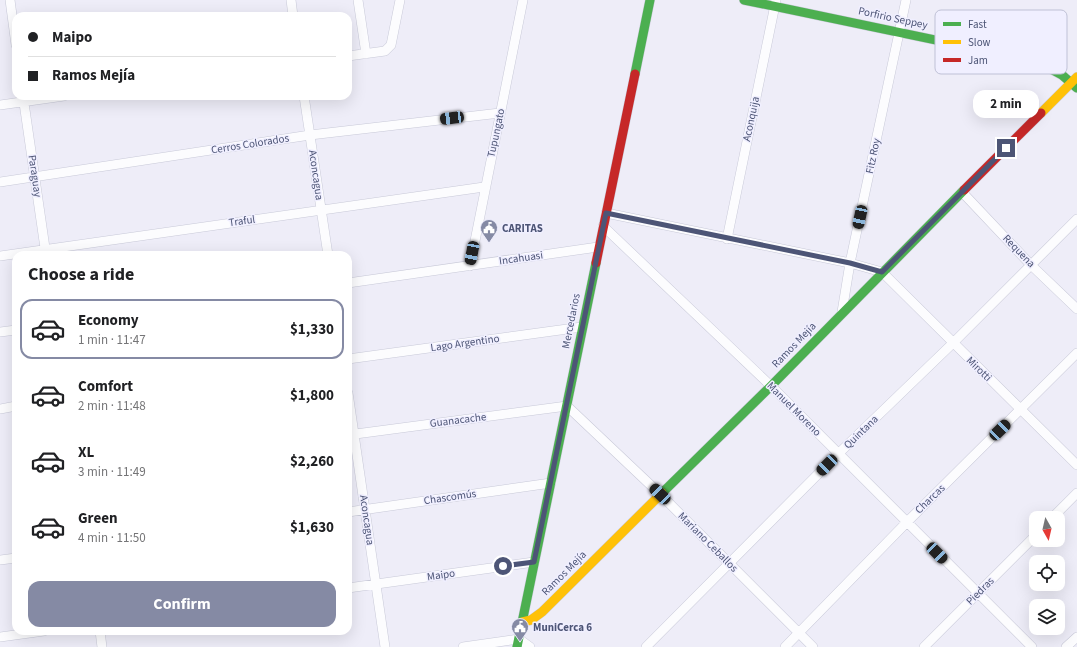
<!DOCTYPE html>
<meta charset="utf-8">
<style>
body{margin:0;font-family:"Source Sans 3",sans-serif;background:#f6f6f6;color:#202124;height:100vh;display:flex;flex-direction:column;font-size:15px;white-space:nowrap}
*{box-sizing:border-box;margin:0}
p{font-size:13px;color:#757577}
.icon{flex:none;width:22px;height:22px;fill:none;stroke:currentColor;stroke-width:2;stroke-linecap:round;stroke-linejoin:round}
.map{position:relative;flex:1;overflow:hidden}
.drawer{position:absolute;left:12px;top:251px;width:340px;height:384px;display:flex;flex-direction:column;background:#fff;border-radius:12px;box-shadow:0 4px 16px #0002}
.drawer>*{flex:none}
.top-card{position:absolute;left:12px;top:12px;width:340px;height:88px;border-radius:12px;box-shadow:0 4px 16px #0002;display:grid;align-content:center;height:88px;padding:0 16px;background:#fff}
.needle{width:26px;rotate:172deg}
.buttons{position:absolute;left:1029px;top:511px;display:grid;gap:8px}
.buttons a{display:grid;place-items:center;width:36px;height:36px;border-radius:8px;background:#fff;box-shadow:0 4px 16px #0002;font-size:20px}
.end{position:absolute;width:18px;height:18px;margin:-9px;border:5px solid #4d5576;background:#fff;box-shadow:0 0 0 2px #fff}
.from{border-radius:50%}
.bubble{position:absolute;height:28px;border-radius:12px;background:#fff;box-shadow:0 4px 16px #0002;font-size:13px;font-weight:700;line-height:28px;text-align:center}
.car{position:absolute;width:12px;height:24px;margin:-12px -6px;border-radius:5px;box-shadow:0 0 3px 1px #0007;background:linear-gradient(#222 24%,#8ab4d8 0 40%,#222 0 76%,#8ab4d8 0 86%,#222 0)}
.top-card b{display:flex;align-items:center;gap:14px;height:38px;font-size:15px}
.top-card b+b{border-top:1px solid #e0e0e0}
.top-card i{width:10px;height:10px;background:#202124}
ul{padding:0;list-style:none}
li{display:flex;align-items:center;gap:12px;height:60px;margin:0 8px 6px;padding:0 8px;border:2px solid transparent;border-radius:12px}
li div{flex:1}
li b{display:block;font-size:15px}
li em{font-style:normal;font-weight:700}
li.active{border-color:#858aa4}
li>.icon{width:36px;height:36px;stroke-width:1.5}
h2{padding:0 16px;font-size:18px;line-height:48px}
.action{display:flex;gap:8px;margin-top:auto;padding:8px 16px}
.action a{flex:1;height:46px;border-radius:12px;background:#858aa4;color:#fff;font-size:16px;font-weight:700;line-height:46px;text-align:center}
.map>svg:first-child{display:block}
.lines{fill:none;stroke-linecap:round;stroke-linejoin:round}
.street-casing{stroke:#c8c9d8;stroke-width:10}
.fast-casing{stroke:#cacbd9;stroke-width:10}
.slow-casing{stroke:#cacbd9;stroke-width:10}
.jam-casing{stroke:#cacbd9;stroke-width:10}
.street{stroke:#fcfcfe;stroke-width:9}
.fast{stroke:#4caf50;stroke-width:9}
.slow{stroke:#ffc107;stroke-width:9}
.jam{stroke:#c62828;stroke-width:9}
.route{stroke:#4d5576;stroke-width:5}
.labels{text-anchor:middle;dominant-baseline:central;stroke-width:3;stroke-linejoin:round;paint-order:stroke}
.street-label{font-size:11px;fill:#4d5576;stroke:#f0efff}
.poi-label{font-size:11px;font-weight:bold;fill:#4d5576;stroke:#f0efff;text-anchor:start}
.key{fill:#f0efff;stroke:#bfc1d6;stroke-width:1}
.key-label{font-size:11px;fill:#4d5576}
</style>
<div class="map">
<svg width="1077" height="647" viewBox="0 0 1077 647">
<rect width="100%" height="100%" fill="#eeedf8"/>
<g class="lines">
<defs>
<path id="street" d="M10,0L16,45
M291,0L293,16
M358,0L366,54
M348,56L385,51L391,45L400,0
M23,96L46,255
M304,96L328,255
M0,105L64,96
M0,182L310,135L500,113
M962,192L1031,265L1077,309
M606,213L850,263L882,272L1077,465
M603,226L771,386L1032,647
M727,239L776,0
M0,256L484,187
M470,266L523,0
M348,283L598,247
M842,312L850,263L906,0
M0,332L16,330
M348,359L582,327
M348,393L385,647
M0,409L16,406
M348,435L567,406L660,494L813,647
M348,512L551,483
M1052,518L1077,493
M0,560L16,558
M348,588L534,562
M100,631L102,647
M0,637L44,631
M463,647L519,639L530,647
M646,647L838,454L952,344L1077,219
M785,647L907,522L1077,353
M924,647L1036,535
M1066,647L1077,637"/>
<path id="fast" d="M744,0L1036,61L1062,75L1077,88
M635,74L650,0
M662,493L771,386L964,190
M517,647L596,263"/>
<path id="slow" d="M1041,113L1077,77
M522,622L531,620L542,612L662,493"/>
<path id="jam" d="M964,190L1041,113
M596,263L635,74"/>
</defs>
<use href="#street" class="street-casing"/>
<use href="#fast" class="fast-casing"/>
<use href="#slow" class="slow-casing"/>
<use href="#jam" class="jam-casing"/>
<use href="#street" class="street"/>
<use href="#fast" class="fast"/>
<use href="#slow" class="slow"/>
<use href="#jam" class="jam"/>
</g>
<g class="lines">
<path class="route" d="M503,566L534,562L606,213L850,263L882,272L1006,148"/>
</g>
<defs>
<symbol id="civic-pin" viewBox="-11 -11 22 30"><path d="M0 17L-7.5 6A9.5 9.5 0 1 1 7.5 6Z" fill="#858aa4" stroke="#f0efff"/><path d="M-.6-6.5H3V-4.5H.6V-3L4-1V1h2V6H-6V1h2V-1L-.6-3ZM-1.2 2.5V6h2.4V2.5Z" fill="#fff"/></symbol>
</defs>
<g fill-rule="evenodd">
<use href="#civic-pin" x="479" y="218" width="20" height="27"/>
<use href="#civic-pin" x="510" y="617" width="20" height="27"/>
</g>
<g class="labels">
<g class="street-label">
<text transform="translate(893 18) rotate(12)">Porfirio Seppey</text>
<text transform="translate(751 119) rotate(-78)">Aconquija</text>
<text transform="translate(496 133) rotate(-78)">Tupungato</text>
<text transform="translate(250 144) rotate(-9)">Cerros Colorados</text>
<text transform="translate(873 156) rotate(-78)">Fitz Roy</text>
<text transform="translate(316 175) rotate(82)">Aconcagua</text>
<text transform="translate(35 176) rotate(82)">Paraguay</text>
<text transform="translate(242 221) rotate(-8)">Traful</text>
<text transform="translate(1019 251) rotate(46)">Requena</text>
<text transform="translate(521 258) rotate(-8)">Incahuasi</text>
<text transform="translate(571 321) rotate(-79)">Mercedarios</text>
<text transform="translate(465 343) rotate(-8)">Lago Argentino</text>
<text transform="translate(794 345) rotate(-46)">Ramos Mejía</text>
<text transform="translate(979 369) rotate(44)">Mirotti</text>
<text transform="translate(794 409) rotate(45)">Manuel Moreno</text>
<text transform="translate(458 420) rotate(-7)">Guanacache</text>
<text transform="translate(861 432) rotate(-44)">Quintana</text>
<text transform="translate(450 497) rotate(-8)">Chascomús</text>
<text transform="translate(930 499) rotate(-44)">Charcas</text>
<text transform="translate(367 520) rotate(82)">Aconcagua</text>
<text transform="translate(708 542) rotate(45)">Mariano Ceballos</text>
<text transform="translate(564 573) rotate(-45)">Ramos Mejía</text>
<text transform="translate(441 575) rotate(-8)">Maipo</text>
<text transform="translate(980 591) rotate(-45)">Piedras</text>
</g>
<g class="poi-label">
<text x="502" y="228">CARITAS</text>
<text x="533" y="627">MuniCerca 6</text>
</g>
</g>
<rect x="935" y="10" width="132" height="64" rx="6" class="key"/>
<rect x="943" y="22" width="18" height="4" fill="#4caf50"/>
<rect x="943" y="40" width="18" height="4" fill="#ffc107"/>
<rect x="943" y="58" width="18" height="4" fill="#c62828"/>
<g class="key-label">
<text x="968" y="28">Fast</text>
<text x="968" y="46">Slow</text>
<text x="968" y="64">Jam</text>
</g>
</svg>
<div class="buttons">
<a><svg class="needle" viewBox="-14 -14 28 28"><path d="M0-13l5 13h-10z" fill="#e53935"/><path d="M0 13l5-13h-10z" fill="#757577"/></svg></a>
<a><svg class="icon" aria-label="locate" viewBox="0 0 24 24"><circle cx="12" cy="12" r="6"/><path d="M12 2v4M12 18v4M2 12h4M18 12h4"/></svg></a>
<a><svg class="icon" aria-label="layers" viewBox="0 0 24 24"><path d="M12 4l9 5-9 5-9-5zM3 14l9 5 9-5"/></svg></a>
</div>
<i class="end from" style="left:503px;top:566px"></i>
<i class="end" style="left:1006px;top:148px"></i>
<div class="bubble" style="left:973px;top:90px;width:66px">2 min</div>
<i class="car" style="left:452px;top:118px;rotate:263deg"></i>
<i class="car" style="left:860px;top:217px;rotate:192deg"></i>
<i class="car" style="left:472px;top:253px;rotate:191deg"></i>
<i class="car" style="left:1000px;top:430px;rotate:46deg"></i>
<i class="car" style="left:827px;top:465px;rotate:225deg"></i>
<i class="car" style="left:660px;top:494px;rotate:314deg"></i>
<i class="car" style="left:937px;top:553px;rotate:135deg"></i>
<div class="top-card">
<b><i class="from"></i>Maipo</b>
<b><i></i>Ramos Mejía</b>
</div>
<section class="drawer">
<h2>Choose a ride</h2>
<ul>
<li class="active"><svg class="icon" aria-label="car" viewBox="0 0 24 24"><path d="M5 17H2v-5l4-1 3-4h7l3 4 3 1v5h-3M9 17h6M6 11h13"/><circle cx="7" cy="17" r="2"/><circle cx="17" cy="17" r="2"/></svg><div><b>Economy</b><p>1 min · 11:47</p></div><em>$1,330</em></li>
<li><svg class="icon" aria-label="car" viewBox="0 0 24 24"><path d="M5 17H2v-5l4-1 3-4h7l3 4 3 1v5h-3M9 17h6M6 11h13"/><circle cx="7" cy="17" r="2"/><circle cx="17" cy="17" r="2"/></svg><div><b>Comfort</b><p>2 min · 11:48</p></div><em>$1,800</em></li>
<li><svg class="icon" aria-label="car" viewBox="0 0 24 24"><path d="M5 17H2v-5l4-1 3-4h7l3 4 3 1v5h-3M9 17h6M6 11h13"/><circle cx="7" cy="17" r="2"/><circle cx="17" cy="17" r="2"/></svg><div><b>XL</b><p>3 min · 11:49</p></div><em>$2,260</em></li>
<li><svg class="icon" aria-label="car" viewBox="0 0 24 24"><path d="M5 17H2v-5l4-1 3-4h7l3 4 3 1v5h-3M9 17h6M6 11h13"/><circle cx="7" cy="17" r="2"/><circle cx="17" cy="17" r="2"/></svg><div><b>Green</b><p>4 min · 11:50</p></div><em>$1,630</em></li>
</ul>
<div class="action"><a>Confirm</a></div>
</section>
</div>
